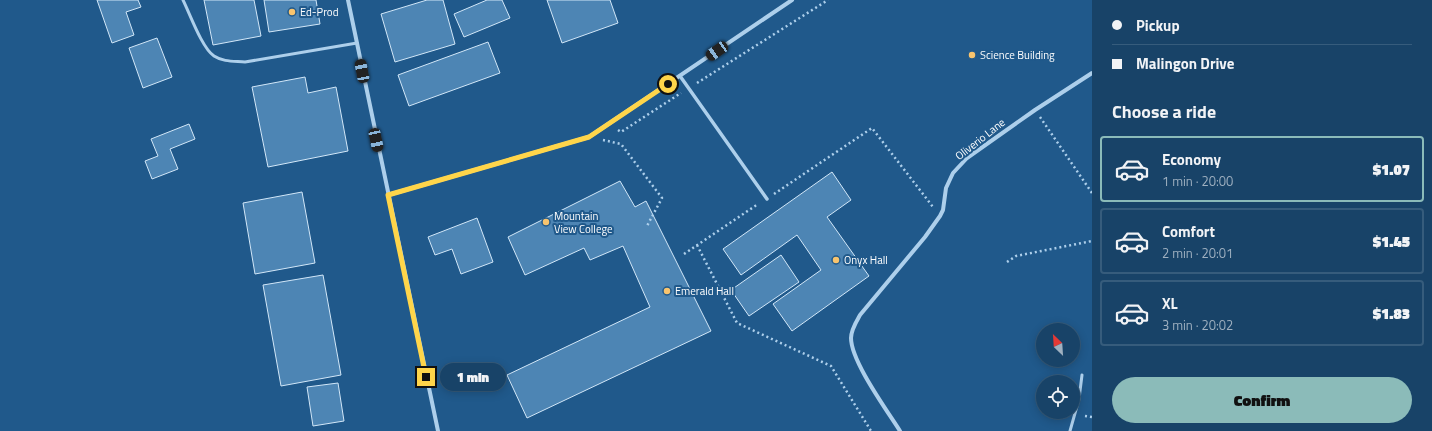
<!DOCTYPE html>
<meta charset="utf-8">
<style>
body{margin:0;font-family:"Titillium Web",sans-serif;background:#254e71;color:#f1f3f6;height:100vh;display:flex;flex-direction:column;font-size:15px;white-space:nowrap}
*{box-sizing:border-box;margin:0}
p{font-size:13px;color:#9fb0c0}
.icon{flex:none;width:22px;height:22px;fill:none;stroke:currentColor;stroke-width:2;stroke-linecap:round;stroke-linejoin:round}
.map{position:relative;flex:1;overflow:hidden}
.drawer{display:flex;flex-direction:column;background:#184368;width:340px}
.drawer>*{flex:none}
.guide{display:grid;align-content:center;height:88px;padding:0 20px;background:#184368}
.needle{width:26px;rotate:335deg}
.tools{position:absolute;left:1036px;top:323px;display:grid;gap:8px}
.tools a{display:grid;place-items:center;width:44px;height:44px;border-radius:50%;background:#184368;box-shadow:0 2px 10px #0003,0 0 0 1px #365c7c;font-size:20px}
.end{position:absolute;width:18px;height:18px;margin:-9px;border:5px solid #ffd54a;background:#111;box-shadow:0 0 0 2px #111}
.from{border-radius:50%}
.bubble{position:absolute;height:28px;border-radius:14px;background:#184368;box-shadow:0 2px 10px #0003,0 0 0 1px #365c7c;font-size:13px;font-weight:800;line-height:28px;text-align:center}
.car{position:absolute;width:12px;height:24px;margin:-12px -6px;border-radius:5px;box-shadow:0 0 3px 1px #0007;background:linear-gradient(#222 24%,#8ab4d8 0 40%,#222 0 76%,#8ab4d8 0 86%,#222 0)}
.guide b{display:flex;align-items:center;gap:14px;height:38px;font-size:15px}
.guide b+b{border-top:1px solid #365c7c}
.guide i{width:10px;height:10px;background:#f1f3f6}
ul{padding:0;list-style:none}
li{display:flex;align-items:center;gap:12px;height:66px;margin:0 8px 6px;padding:0 12px;border:2px solid #365c7c;border-radius:4px}
li div{flex:1}
li b{display:block;font-size:15px}
li em{font-style:normal;font-weight:800}
li.on{border-color:#8bbbb9}
li>.icon{width:36px;height:36px;stroke-width:1.5}
h2{padding:0 20px;font-size:18px;line-height:48px}
.cta{display:flex;gap:8px;margin-top:auto;padding:8px 20px}
.cta a{flex:1;height:46px;border-radius:24px;background:#8bbbb9;color:#111;font-size:16px;font-weight:800;line-height:46px;text-align:center}
main{display:flex;flex:1;min-height:0}
.map>svg:first-child{display:block}
.building{fill:#4d85b4;stroke:#d2e7f8}
.lines{fill:none;stroke-linecap:round;stroke-linejoin:round}
.path{stroke:#adcfeb;stroke-width:2.5;stroke-dasharray:2 3;stroke-linecap:butt}
.service{stroke:#adcfeb;stroke-width:3}
.pedestrian{stroke:#adcfeb;stroke-width:3.5}
.minor{stroke:#adcfeb;stroke-width:4}
.route{stroke:#ffd54a;stroke-width:5}
.poi-dot{fill:#f8c46e;stroke:#20598b;stroke-width:1.5}
.labels{text-anchor:middle;dominant-baseline:central;stroke-width:4;stroke-linejoin:round;paint-order:stroke}
.poi-label{font-size:11px;fill:#fff;stroke:#20598b;text-anchor:start}
.street-label{font-size:11px;fill:#fff;stroke:#20598b}
</style>
<main>
<div class="map">
<svg width="1092" height="431" viewBox="0 0 1092 431">
<rect width="100%" height="100%" fill="#20598b"/>
<path class="building" d="M97,0H138L141,7L126,12L134,35L112,43Z
M204,0H254L261,36L213,45Z
M264,0H316L320,24L269,32Z
M427,0H443L455,44L395,62L381,14Z
M487,0H502L510,18L464,37L454,14Z
M547,0H610L618,23L562,43Z
M157,38L172,77L143,88L129,48Z
M488,42L500,73L409,106L398,75Z
M305,77L308,93L336,87L348,151L268,167L252,87Z
M189,124L195,139L170,149L178,169L152,179L145,161L158,156L151,139Z
M832,172L851,200L827,217L869,276L792,331L773,304L821,270L797,235L741,275L723,249Z
M620,181L635,207L646,201L711,331L527,418L507,375L650,307L623,246L590,260L584,248L525,275L508,237Z
M302,192L315,263L255,274L243,203Z
M477,218L493,262L461,274L452,249L435,255L428,237Z
M781,255L799,282L749,316L731,290Z
M323,275L341,375L281,386L263,285Z
M338,383L344,421L313,426L307,387Z"/>
<g class="lines">
<path class="path" d="M697,83L828,0
M1040,117L1092,193
M618,130L621,132L681,93
M603,140L621,144L662,198L647,226
M774,194L872,128L933,207
M697,245L737,323L831,366L871,431
M684,254L758,204
M1007,262L1016,256L1092,241
M1085,416L1092,417"/>
<path class="service" d="M183,0C190,14 202,48 214,56C223,62 234,61 245,62L357,43
M1070,431L1079,399L1082,375"/>
<path class="pedestrian" d="M680,76L767,199"/>
<path class="minor" d="M348,0L438,431
M388,195L589,137L792,0
M900,431C886,409 851,361 851,338C851,330 856,322 860,315L925,237L940,216L943,210L946,188L953,173L967,158L1035,110L1092,73"/>
</g>
<g class="lines">
<path class="route" d="M426,377L388,195L589,137L668,84"/>
</g>
<g class="poi-dot">
<circle cx="292" cy="12" r="4"/>
<circle cx="972" cy="55" r="4"/>
<circle cx="546" cy="222" r="4"/>
<circle cx="836" cy="260" r="4"/>
<circle cx="667" cy="291" r="4"/>
</g>
<g class="labels">
<g class="poi-label">
<text x="300" y="12">Ed-Prod</text>
<text x="980" y="55">Science Building</text>
<text x="554" y="216">Mountain<tspan x="554" dy="13">View College</tspan></text>
<text x="844" y="260">Onyx Hall</text>
<text x="675" y="291">Emerald Hall</text>
</g>
<g class="street-label">
<text transform="translate(980 139) rotate(-38)">Oliverio Lane</text>
</g>
</g>
</svg>
<div class="tools">
<a><svg class="needle" viewBox="-14 -14 28 28"><path d="M0-13l5 13h-10z" fill="#e53935"/><path d="M0 13l5-13h-10z" fill="#9fb0c0"/></svg></a>
<a><svg class="icon" aria-label="locate" viewBox="0 0 24 24"><circle cx="12" cy="12" r="6"/><path d="M12 2v4M12 18v4M2 12h4M18 12h4"/></svg></a>
</div>
<i class="end from" style="left:668px;top:84px"></i>
<i class="end" style="left:426px;top:377px"></i>
<div class="bubble" style="left:440px;top:363px;width:66px">1 min</div>
<i class="car" style="left:717px;top:51px;rotate:236deg"></i>
<i class="car" style="left:362px;top:71px;rotate:349deg"></i>
<i class="car" style="left:376px;top:140px;rotate:168deg"></i>
</div>
<section class="drawer">
<div class="guide">
<b><i class="from"></i>Pickup</b>
<b><i></i>Malingon Drive</b>
</div>
<h2>Choose a ride</h2>
<ul>
<li class="on"><svg class="icon" aria-label="car" viewBox="0 0 24 24"><path d="M5 17H2v-5l4-1 3-4h7l3 4 3 1v5h-3M9 17h6M6 11h13"/><circle cx="7" cy="17" r="2"/><circle cx="17" cy="17" r="2"/></svg><div><b>Economy</b><p>1 min · 20:00</p></div><em>$1.07</em></li>
<li><svg class="icon" aria-label="car" viewBox="0 0 24 24"><path d="M5 17H2v-5l4-1 3-4h7l3 4 3 1v5h-3M9 17h6M6 11h13"/><circle cx="7" cy="17" r="2"/><circle cx="17" cy="17" r="2"/></svg><div><b>Comfort</b><p>2 min · 20:01</p></div><em>$1.45</em></li>
<li><svg class="icon" aria-label="car" viewBox="0 0 24 24"><path d="M5 17H2v-5l4-1 3-4h7l3 4 3 1v5h-3M9 17h6M6 11h13"/><circle cx="7" cy="17" r="2"/><circle cx="17" cy="17" r="2"/></svg><div><b>XL</b><p>3 min · 20:02</p></div><em>$1.83</em></li>
</ul>
<div class="cta"><a>Confirm</a></div>
</section>
</main>
